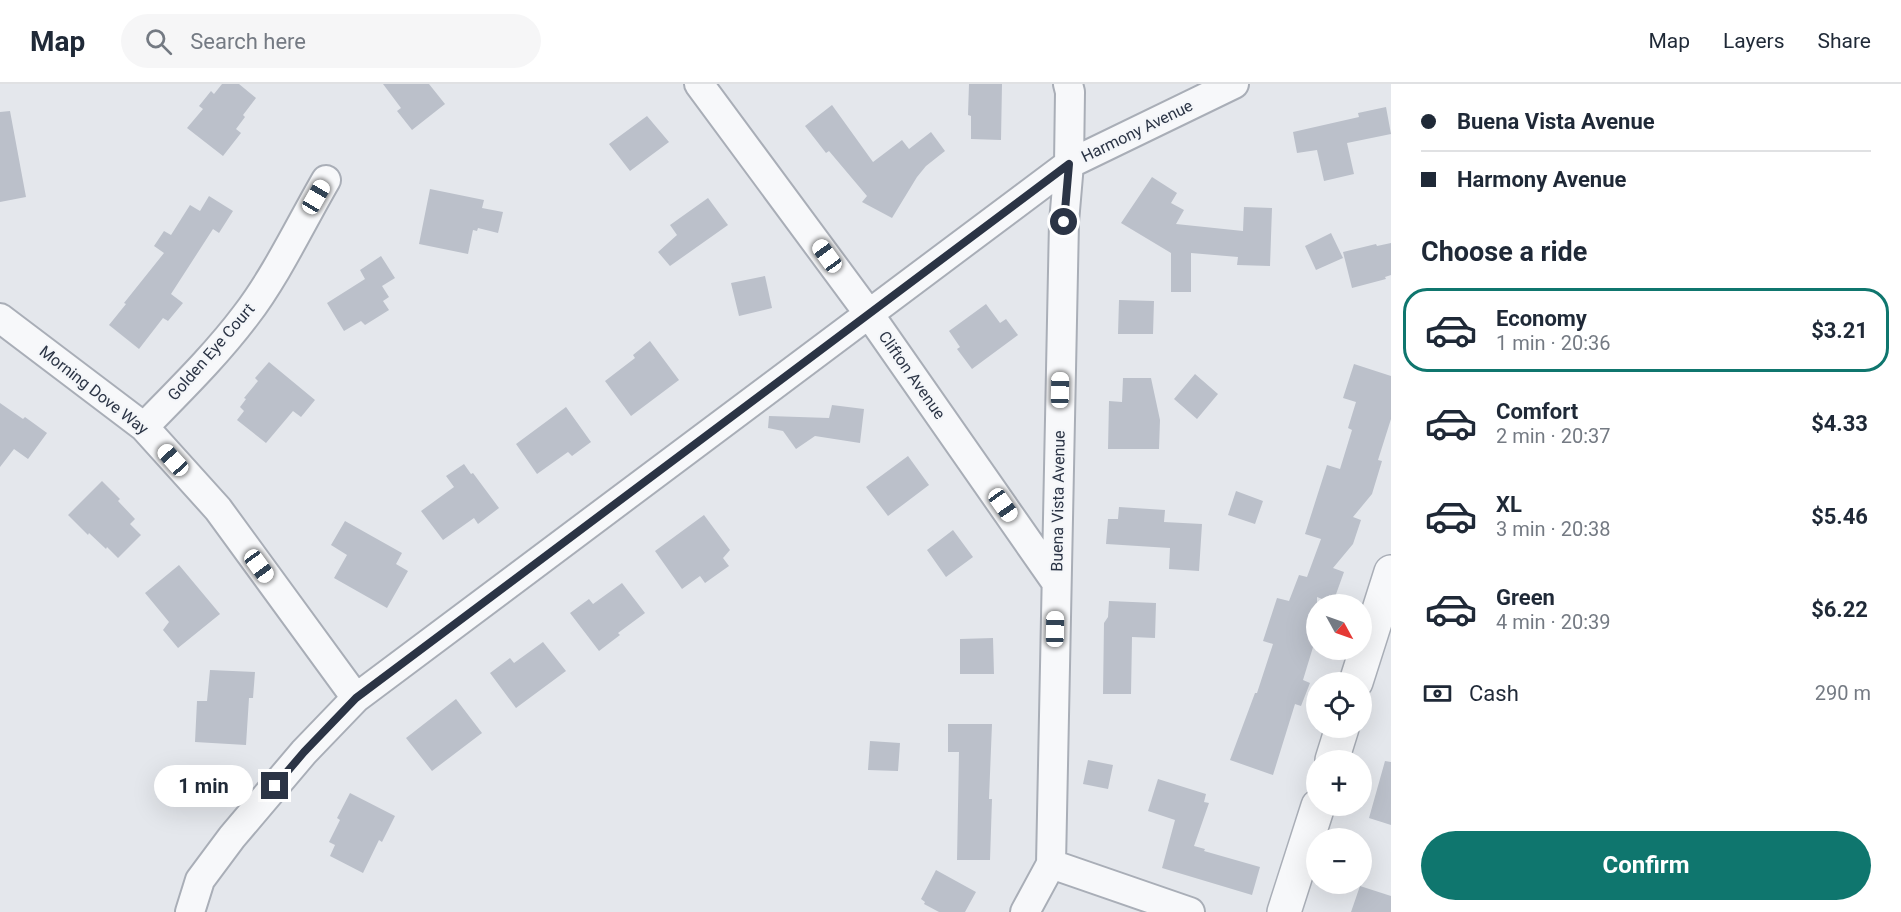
<!DOCTYPE html>
<meta charset="utf-8">
<style>
body{margin:0;font-family:Roboto,sans-serif;background:#f6f6f7;color:#1f2937;height:100vh;display:flex;flex-direction:column;font-size:22px;white-space:nowrap}
*{box-sizing:border-box;margin:0}
p{font-size:20px;color:#747a83}
.icon{flex:none;width:33px;height:33px;fill:none;stroke:currentColor;stroke-width:2;stroke-linecap:round;stroke-linejoin:round}
.map{position:relative;flex:1;overflow:hidden}
.sheet{display:flex;flex-direction:column;background:#fff;width:510px}
.sheet>*{flex:none}
.guide{display:grid;align-content:center;height:132px;padding:0 30px;background:#fff}
.needle{width:39px;rotate:130deg}
.tools{position:absolute;left:1306px;top:510px;display:grid;gap:12px}
.tools a{display:grid;place-items:center;width:66px;height:66px;border-radius:50%;background:#fff;box-shadow:0 6px 24px #0002;font-size:30px}
.end{position:absolute;width:27px;height:27px;margin:-14px;border:8px solid #2b3445;background:#fff;box-shadow:0 0 0 3px #fff}
.from{border-radius:50%}
.bubble{position:absolute;height:42px;border-radius:21px;background:#fff;box-shadow:0 6px 24px #0002;font-size:20px;font-weight:700;line-height:42px;text-align:center}
.car{position:absolute;width:18px;height:36px;margin:-18px -9px;border-radius:8px;box-shadow:0 0 4px 2px #0007;background:linear-gradient(#fff 24%,#345 0 40%,#fff 0 76%,#345 0 86%,#fff 0)}
.guide b{display:flex;align-items:center;gap:21px;height:57px;font-size:22px}
.guide b+b{border-top:2px solid #e0e1e3}
.guide i{width:15px;height:15px;background:#1f2937}
ul{padding:0;list-style:none}
li{display:flex;align-items:center;gap:18px;height:84px;margin:0 12px 9px;padding:0 18px;border:3px solid transparent;border-radius:24px}
li div{flex:1}
li b{display:block;font-size:22px}
li em{font-style:normal;font-weight:700}
li.active{border-color:#0f766e}
li>.icon{width:54px;height:54px;stroke-width:1.5}
h2{padding:0 30px;font-size:27px;line-height:72px}
.pay{display:flex;align-items:center;gap:15px;height:66px;padding:0 30px;font-size:22px}
.pay p{margin-inline-start:auto}
.action{display:flex;gap:12px;margin-top:auto;padding:12px 30px}
.action a{flex:1;height:69px;border-radius:36px;background:#0f766e;color:#fff;font-size:24px;font-weight:700;line-height:69px;text-align:center}
header{display:flex;align-items:center;gap:36px;box-sizing:border-box;height:84px;padding:0 30px;background:#fff;border-bottom:2px solid #e0e1e3}
header strong{font-size:28px}
nav{display:flex;gap:33px;margin-inline-start:auto;font-size:21px}
.search{width:420px;height:54px;background:#f6f6f7;display:flex;align-items:center;gap:15px;box-sizing:border-box;padding:0 21px;border-radius:33px;color:#747a83;font-size:22px}
main{display:flex;flex:1;min-height:0}
.map>svg:first-child{display:block}
.building{fill:#bbc0ca}
.lines{fill:none;stroke-linecap:round;stroke-linejoin:round}
.minor-casing{stroke:#a9aeb7;stroke-width:32}
.tertiary-casing{stroke:#a9aeb7;stroke-width:36}
.minor{stroke:#f7f8fa;stroke-width:28}
.tertiary{stroke:#f7f8fa;stroke-width:33}
.route{stroke:#2b3445;stroke-width:8}
.labels{text-anchor:middle;dominant-baseline:central;stroke-width:4.5;stroke-linejoin:round;paint-order:stroke}
.street-label{font-size:16px;fill:#2b3445;stroke:#f4f6f9}
</style>
<header>
<strong>Map</strong>
<div class="search"><svg class="icon" aria-label="search" viewBox="0 0 24 24"><circle cx="10" cy="10" r="6"/><path d="M15 15l6 6"/></svg>Search here</div>
<nav><a>Map</a><a>Layers</a><a>Share</a></nav>
</header>
<main>
<div class="map">
<svg width="1391" height="828" viewBox="0 0 1391 828">
<rect width="100%" height="100%" fill="#e4e7ec"/>
<path class="building" d="M222,0H239L256,14L243,31L245,33L236,45L241,49L223,72L187,44L203,25L199,22L211,7L214,10Z
M383,0H429L445,20L412,46L397,27L401,24Z
M969,0H1002L1001,56L971,55V32L968,31Z
M832,21L873,78L902,56L909,65L931,48L945,67L926,82L917,93L892,134L862,118L867,112L829,67L826,69L805,42Z
M1386,23L1391,50L1347,59L1354,90L1324,97L1317,66L1297,69L1293,48L1359,33L1358,29Z
M10,27L26,113L0,118V28Z
M647,32L669,58L630,87L609,60Z
M1152,93L1177,109L1171,119L1184,126L1176,140L1243,147L1244,123L1272,124L1270,182L1237,181L1238,173L1191,169V208H1171V169L1121,139Z
M430,105L484,116L482,124L503,128L498,149L478,144L477,147L473,146L468,170L419,160Z
M209,112L233,127L219,149L213,145L171,210L183,219L168,237L163,234L139,265L109,241L126,220L124,219L164,169L154,162L164,147L171,151L190,121L200,127Z
M708,114L728,141L670,182L658,168L677,151L670,141Z
M1331,149L1343,174L1316,186L1305,162Z
M1391,159V191L1385,193L1386,195L1352,204L1343,168L1376,160L1377,162Z
M381,172L395,194L382,202L389,213L383,217L389,226L365,241L361,237L344,247L327,219L365,195L360,186Z
M765,192L772,224L739,232L731,199Z
M1119,216L1154,217L1153,250H1118Z
M986,220L1000,239L1006,235L1018,251L972,285L957,265L960,263L949,247Z
M650,257L679,296L631,332L605,297L635,274L633,271Z
M269,278L315,316L301,333L293,327L266,359L237,336L244,327L240,323L246,315L244,314L258,297L255,294Z
M1354,280L1391,292V335L1378,376L1382,377L1372,410L1353,433L1361,436L1353,460L1333,484L1344,488L1335,513L1329,511L1327,517L1317,513V550L1303,596L1310,599L1301,622L1295,620L1273,691L1230,676L1255,609H1257L1273,560L1263,557L1277,514L1289,517L1299,491L1307,493L1321,455L1305,450L1327,381L1340,385L1352,346L1348,344L1356,318L1343,314Z
M1195,290L1218,310L1197,335L1174,315Z
M1123,294H1151L1160,336L1159,365H1108L1109,317L1122,318Z
M0,319L23,335L25,333L47,349L28,375L14,365L0,383Z
M832,321L864,325L860,359L815,352L796,365L783,347L768,344L769,332L829,334Z
M566,323L591,358L572,372L568,368L537,390L516,360Z
M908,372L929,401L888,432L866,403Z
M464,380L471,390L473,389L499,424L478,440L474,434L443,456L421,427L454,403L446,392Z
M102,397L120,415L118,417L135,435L130,440L141,451L118,474L107,463L106,465L89,449L88,451L68,431Z
M1236,407L1263,417L1255,440L1228,431Z
M1119,423L1165,426L1164,438L1202,440L1199,487L1169,485L1170,464L1106,460L1108,435H1118Z
M704,431L730,466L723,474L729,482L705,499L700,492L682,505L655,467Z
M345,437L402,469L396,480L408,487L387,524L334,494L347,471L331,461Z
M953,446L973,473L946,493L927,466Z
M179,481L220,530L178,564L163,546L169,538L145,509Z
M622,499L645,529L618,549L620,551L599,567L570,529L589,515L593,520Z
M1109,517L1156,519L1155,554L1132,553L1131,610H1103L1104,539L1108,533Z
M993,554L994,590H960V555Z
M543,558L566,587L516,624L490,589L510,574L514,579Z
M210,586L255,588L253,614H249L246,661L195,658L197,617H207Z
M456,615L482,649L432,687L406,654Z
M948,640H992L989,715H992L990,776H957L959,668H948Z
M870,657L900,659L898,687L868,686Z
M1088,676L1113,681L1108,705L1083,700Z
M1385,677L1391,678V741L1369,734Z
M1158,695L1206,710L1204,718L1209,719L1194,762L1205,765L1204,767L1260,783L1252,811L1162,784L1175,736L1148,727Z
M350,709L395,732L382,758L379,756L363,789L330,772L335,761L329,758L340,736L337,734Z
M936,786L976,808L965,828H939L924,820L925,818L921,815Z
M1360,802L1391,812V828H1351Z"/>
<g class="lines">
<defs>
<path id="minor" d="M699,0L869,230L1056,498
M0,234L144,343L218,425L356,614
M144,343C179,307 216,271 246,231C276,192 301,139 326,96
M1051,780L1190,828
M190,828L200,796L232,753L304,668L356,614L1069,80L1234,0
M1025,828L1051,780L1064,138L1069,80L1070,8L1068,0"/>
<path id="tertiary" d="M1356,598L1391,488
M1332,676L1342,644
M1284,828L1318,722"/>
</defs>
<use href="#minor" class="minor-casing"/>
<use href="#tertiary" class="tertiary-casing"/>
<use href="#minor" class="minor"/>
<use href="#tertiary" class="tertiary"/>
</g>
<g class="lines">
<path class="route" d="M275,702L304,668L356,614L1069,80L1064,138"/>
</g>
<g class="labels">
<g class="street-label">
<text transform="translate(1137 47) rotate(-26)">Harmony Avenue</text>
<text transform="translate(211 268) rotate(-49)">Golden Eye Court</text>
<text transform="translate(912 291) rotate(55)">Clifton Avenue</text>
<text transform="translate(94 306) rotate(38)">Morning Dove Way</text>
<text transform="translate(1058 417) rotate(-89)">Buena Vista Avenue</text>
</g>
</g>
</svg>
<div class="tools">
<a><svg class="needle" viewBox="-14 -14 28 28"><path d="M0-13l5 13h-10z" fill="#e53935"/><path d="M0 13l5-13h-10z" fill="#747a83"/></svg></a>
<a><svg class="icon" aria-label="locate" viewBox="0 0 24 24"><circle cx="12" cy="12" r="6"/><path d="M12 2v4M12 18v4M2 12h4M18 12h4"/></svg></a>
<a>+</a>
<a>−</a>
</div>
<i class="end from" style="left:1064px;top:138px"></i>
<i class="end" style="left:275px;top:702px"></i>
<div class="bubble" style="left:154px;top:681px;width:99px">1 min</div>
<i class="car" style="left:316px;top:113px;rotate:30deg"></i>
<i class="car" style="left:827px;top:172px;rotate:324deg"></i>
<i class="car" style="left:1060px;top:306px;rotate:1deg"></i>
<i class="car" style="left:173px;top:376px;rotate:318deg"></i>
<i class="car" style="left:1003px;top:421px;rotate:145deg"></i>
<i class="car" style="left:259px;top:482px;rotate:144deg"></i>
<i class="car" style="left:1055px;top:545px;rotate:1deg"></i>
</div>
<section class="sheet">
<div class="guide">
<b><i class="from"></i>Buena Vista Avenue</b>
<b><i></i>Harmony Avenue</b>
</div>
<h2>Choose a ride</h2>
<ul>
<li class="active"><svg class="icon" aria-label="car" viewBox="0 0 24 24"><path d="M5 17H2v-5l4-1 3-4h7l3 4 3 1v5h-3M9 17h6M6 11h13"/><circle cx="7" cy="17" r="2"/><circle cx="17" cy="17" r="2"/></svg><div><b>Economy</b><p>1 min · 20:36</p></div><em>$3.21</em></li>
<li><svg class="icon" aria-label="car" viewBox="0 0 24 24"><path d="M5 17H2v-5l4-1 3-4h7l3 4 3 1v5h-3M9 17h6M6 11h13"/><circle cx="7" cy="17" r="2"/><circle cx="17" cy="17" r="2"/></svg><div><b>Comfort</b><p>2 min · 20:37</p></div><em>$4.33</em></li>
<li><svg class="icon" aria-label="car" viewBox="0 0 24 24"><path d="M5 17H2v-5l4-1 3-4h7l3 4 3 1v5h-3M9 17h6M6 11h13"/><circle cx="7" cy="17" r="2"/><circle cx="17" cy="17" r="2"/></svg><div><b>XL</b><p>3 min · 20:38</p></div><em>$5.46</em></li>
<li><svg class="icon" aria-label="car" viewBox="0 0 24 24"><path d="M5 17H2v-5l4-1 3-4h7l3 4 3 1v5h-3M9 17h6M6 11h13"/><circle cx="7" cy="17" r="2"/><circle cx="17" cy="17" r="2"/></svg><div><b>Green</b><p>4 min · 20:39</p></div><em>$6.22</em></li>
</ul>
<div class="pay"><svg class="icon" aria-label="cash" viewBox="0 0 24 24"><path d="M3 7h18v10H3z"/><circle cx="12" cy="12" r="2"/></svg>Cash<p>290 m</p></div>
<div class="action"><a>Confirm</a></div>
</section>
</main>
